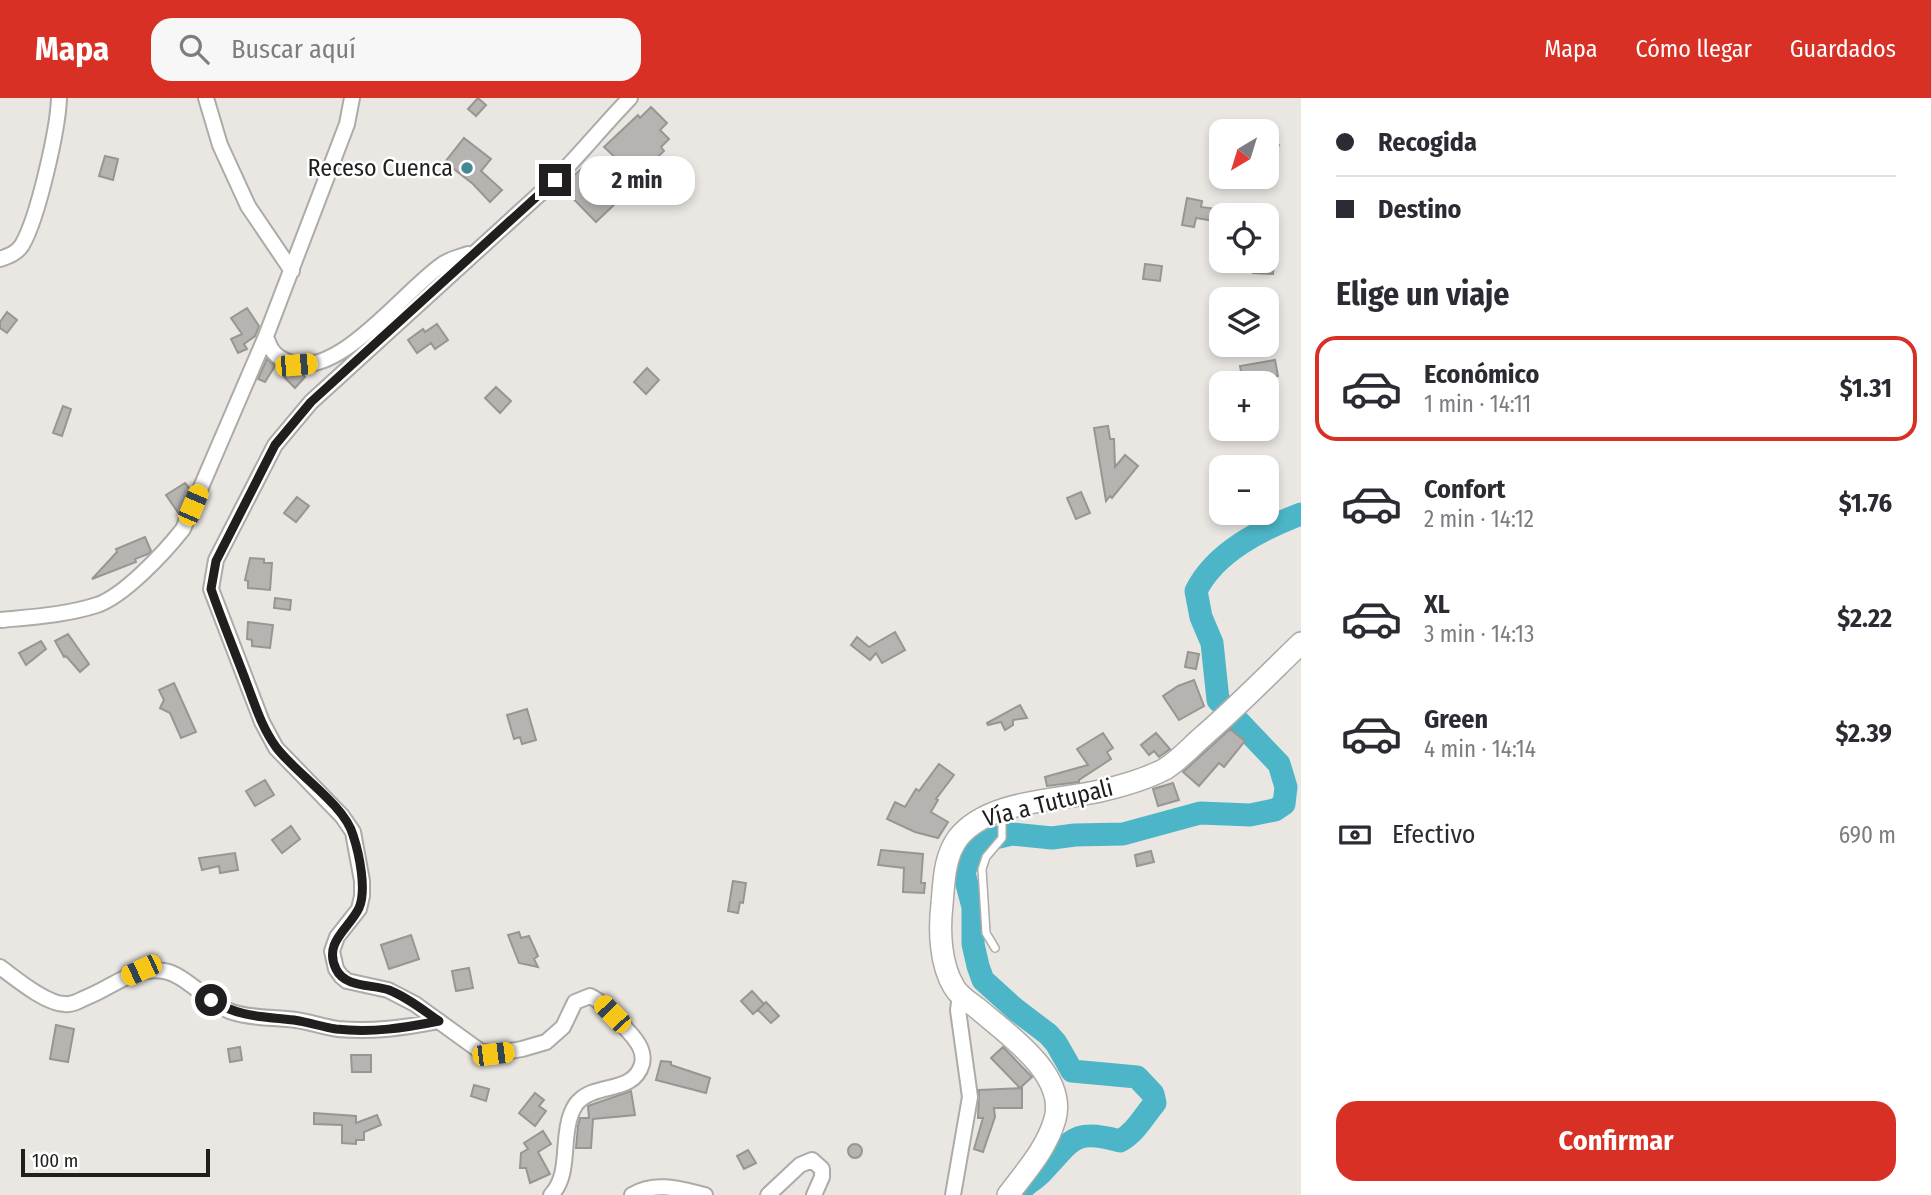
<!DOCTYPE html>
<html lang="es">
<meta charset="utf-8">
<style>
body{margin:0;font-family:"Fira Sans Condensed",sans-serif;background:#f7f7f7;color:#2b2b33;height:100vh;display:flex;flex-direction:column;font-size:26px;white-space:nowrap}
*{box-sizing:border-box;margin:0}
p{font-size:23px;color:#7c7c81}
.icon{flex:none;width:38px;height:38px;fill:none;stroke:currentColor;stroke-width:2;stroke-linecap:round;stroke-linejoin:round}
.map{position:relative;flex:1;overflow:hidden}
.side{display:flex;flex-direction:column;background:#fff;width:630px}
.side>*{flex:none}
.top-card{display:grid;align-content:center;height:154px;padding:0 35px;background:#fff}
.needle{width:46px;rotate:218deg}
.controls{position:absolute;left:1209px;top:21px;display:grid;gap:14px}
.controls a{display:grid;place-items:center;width:70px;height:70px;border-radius:14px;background:#fff;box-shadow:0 4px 10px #0003;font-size:35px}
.scale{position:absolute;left:21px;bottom:18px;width:189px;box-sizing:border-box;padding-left:7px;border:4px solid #201f1e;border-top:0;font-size:19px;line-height:24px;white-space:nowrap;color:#201f1e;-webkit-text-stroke:5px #fff;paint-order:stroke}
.end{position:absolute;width:32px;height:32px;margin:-16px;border:9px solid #201f1e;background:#fff;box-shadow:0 0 0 4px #fff}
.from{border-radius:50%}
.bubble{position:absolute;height:49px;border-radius:21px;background:#fff;box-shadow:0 4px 10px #0003;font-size:23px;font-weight:700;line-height:49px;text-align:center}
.car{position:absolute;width:21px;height:42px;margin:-21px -10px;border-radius:9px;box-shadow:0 0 5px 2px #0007;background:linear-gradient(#f5c518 24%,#345 0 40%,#f5c518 0 76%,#345 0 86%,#f5c518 0)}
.top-card b{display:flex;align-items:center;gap:24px;height:66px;font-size:26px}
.top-card b+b{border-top:2px solid #e1e1e2}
.top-card i{width:18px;height:18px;background:#2b2b33}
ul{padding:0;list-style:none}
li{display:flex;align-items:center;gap:21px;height:105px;margin:0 14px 10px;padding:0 21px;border:4px solid transparent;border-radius:21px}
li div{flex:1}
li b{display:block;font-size:26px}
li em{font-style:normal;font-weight:700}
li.current{border-color:#d93025}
li>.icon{width:63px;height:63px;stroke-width:1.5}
h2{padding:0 35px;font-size:32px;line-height:84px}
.pay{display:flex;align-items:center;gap:18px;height:77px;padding:0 35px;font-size:26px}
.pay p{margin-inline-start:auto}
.primary-button{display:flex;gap:14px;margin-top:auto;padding:14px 35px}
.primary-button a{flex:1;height:80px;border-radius:21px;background:#d93025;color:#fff;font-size:28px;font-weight:700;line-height:80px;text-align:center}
header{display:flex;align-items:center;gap:42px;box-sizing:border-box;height:98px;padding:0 35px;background:#d93025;color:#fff}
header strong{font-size:33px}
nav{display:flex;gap:38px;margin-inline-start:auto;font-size:24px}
.search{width:490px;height:63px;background:#f7f7f7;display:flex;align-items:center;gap:18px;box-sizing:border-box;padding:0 24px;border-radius:21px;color:#7c7c81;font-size:26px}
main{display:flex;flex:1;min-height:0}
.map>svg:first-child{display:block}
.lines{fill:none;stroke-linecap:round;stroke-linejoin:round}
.river{stroke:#4cb6c8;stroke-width:23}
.building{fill:#b6b4b0;stroke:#989692;stroke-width:2}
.lane-casing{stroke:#adaba7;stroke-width:10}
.street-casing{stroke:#adaba7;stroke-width:18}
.secondary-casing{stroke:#adaba7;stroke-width:24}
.lane{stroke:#fff;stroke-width:7}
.street{stroke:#fff;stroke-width:14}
.secondary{stroke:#fff;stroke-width:21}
.route{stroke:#201f1e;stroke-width:9}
.poi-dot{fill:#448995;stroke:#fff;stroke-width:2.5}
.labels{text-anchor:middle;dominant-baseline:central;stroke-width:5;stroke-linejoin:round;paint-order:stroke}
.poi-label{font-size:24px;fill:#201f1e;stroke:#fff;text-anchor:end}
.street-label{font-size:24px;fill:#201f1e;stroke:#fff}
</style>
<header>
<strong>Mapa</strong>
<div class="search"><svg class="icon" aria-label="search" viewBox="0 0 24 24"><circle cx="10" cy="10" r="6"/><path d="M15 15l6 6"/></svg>Buscar aquí</div>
<nav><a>Mapa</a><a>Cómo llegar</a><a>Guardados</a></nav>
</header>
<main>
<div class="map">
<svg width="1301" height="1097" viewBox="0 0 1301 1097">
<rect width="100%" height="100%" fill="#eae7e3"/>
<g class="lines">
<path class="river" d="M1016,1097C1023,1088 1033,1083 1041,1075C1072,1044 1071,1029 1120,1043C1136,1034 1143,1019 1155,1005L1153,996L1137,979L1072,973L1056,945L1048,936L1015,911L983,882L978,868L973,846V809L964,775L969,761L981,748L995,740L1012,736L1052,740L1075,737L1123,736L1200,715L1250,717L1275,712L1284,706L1286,689L1279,666L1218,602L1212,545L1201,519L1196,493C1215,454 1262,431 1301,416"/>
</g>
<path class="building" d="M478,0L486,7L476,18L468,11Z
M651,9L667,25L660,32L669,41L661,49L664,53L615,100L618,103L596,124L562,89L582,70L595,84L618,62L604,49L638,17L640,20Z
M464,40L491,61L481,73L502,92L490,104L473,86L445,64Z
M1267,40L1279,47L1267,67Z
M105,58L118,61L113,82L99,78Z
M1187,100L1202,103L1201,109L1217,111L1215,123L1196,120L1194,129L1182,127Z
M1254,163H1274L1273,176L1253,175Z
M1145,166L1162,168L1160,183L1143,181Z
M247,210L259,228L255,238L244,246L247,251L238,255L231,241L242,236L231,220Z
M7,214L17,222L7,235L0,230V224Z
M437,226L448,242L435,251L431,245L417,255L408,242L423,231L425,234Z
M267,261L275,268L265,284L258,281Z
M1275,262L1278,278L1243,284L1240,268Z
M647,270L659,282L646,296L634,284Z
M289,274L301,275L305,279L295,290L284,279Z
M496,289L511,303L500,315L485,300Z
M63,308L71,311L62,338L53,335Z
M1108,328L1110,341H1114L1115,369L1125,357L1138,368L1112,400L1110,398L1106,403L1094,330Z
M185,385L190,391L179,416L166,397Z
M1081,394L1090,415L1076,421L1067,400Z
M297,399L309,408L296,424L284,415Z
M145,439L151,453L148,456L135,461L136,464L92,481L117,454L116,451Z
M250,460L264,461V465H272L270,492L248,490V483L245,482Z
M275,500L291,502L290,512L274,510Z
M248,524L273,527L270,550L252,548V542L247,541Z
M895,534L905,552L882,565L876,555L870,562L851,547L857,539L869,549Z
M68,536L89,566L80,574L66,558L64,559L55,543Z
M41,543L46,551L26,567L19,555Z
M1188,554L1199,556L1196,571L1185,569Z
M1194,582L1204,608L1179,622L1163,598L1178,588Z
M174,585L196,634L181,640L170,615L160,610L164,602L159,592Z
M1020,607L1027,620L1013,622V627L1005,632L1001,624L988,627L987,625Z
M527,611L536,642L522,646L520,639L514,641L507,617Z
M1230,631L1245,643L1224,669L1219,665L1199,688L1183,674Z
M1103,635L1113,650L1107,654L1111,661L1079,682V684L1047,688L1045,679L1088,667L1077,651Z
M1156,635L1170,651L1159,659L1154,653L1149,657L1141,647Z
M939,666L954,677L936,701L938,702L931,714L948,724L938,740L915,734L887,721L895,704L905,709L916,691L919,693Z
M265,682L274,697L255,708L246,693Z
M1173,685L1179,702L1158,708L1153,691Z
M291,728L300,741L282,755L272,742Z
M881,752L923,756L921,785H925L924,795L903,794L904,770L878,767Z
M1151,753L1154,764L1137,768L1135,757Z
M235,755L238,772L220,775L219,768L202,772L199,760Z
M733,783L746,785L743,805L740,804L738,815L728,813Z
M519,834L521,840L529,838L538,858L534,861L538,869L519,865L508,837Z
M411,837L419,861L389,871L381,847Z
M469,870L473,890L456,893L452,873Z
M752,893L764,906L753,916L741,903Z
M766,904L779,918L771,925L758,912Z
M56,927L74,931L68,964L50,961Z
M240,949L242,962L230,964L228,951Z
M1003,949L1032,979L1020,990L991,960Z
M351,957H371V974H352Z
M661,963L671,964V967L710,980L706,995L656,982Z
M474,987L489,991L486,1003L471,998Z
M1022,990V1010H994L995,1019L983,1054L974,1051L983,1020H978L979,992Z
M631,993L635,1017L593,1021L591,1050H576L578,1028L580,1020H589L588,1008Z
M535,995L544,1002L539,1008L546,1013L535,1028L519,1015Z
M314,1015L356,1018V1025L377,1017L381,1027L364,1034V1042H356V1046L342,1045V1027L314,1026Z
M543,1033L551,1046L538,1054L550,1076L530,1085L526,1070H520L521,1055L528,1051L524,1045Z
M848 1053a7 7 0 1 1 14 0a7 7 0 1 1-14 0Z
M748,1052L756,1065L744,1071L737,1058Z"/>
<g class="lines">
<defs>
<path id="lane" d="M995,850L986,835L982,771L986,759L1002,740V714"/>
<path id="street" d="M206,0L220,47L248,108L292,173
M352,0L347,26L266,238C270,252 275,259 289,264C338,283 405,191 443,166C450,161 460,159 468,156
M0,161C9,158 17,155 22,147C38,120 58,31 59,0
M0,522C32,519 66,517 97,507C124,498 165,454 183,431L266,238
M0,869C15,880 46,906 65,906C72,907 79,903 85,900C112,890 133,868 164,873C185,876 209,906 232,914C253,921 275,919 296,922C310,924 324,929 338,931C373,934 404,930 439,923
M551,1097C571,1077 561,1041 571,1016C573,1011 576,1005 580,1002C598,985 634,995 642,966C645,953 637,943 629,934C617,921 605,905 590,898L575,904L563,929L546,944L522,951L493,956L480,953L415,906L388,892L347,883L341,878L336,871L332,853L337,839L359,811L362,798V783L353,734L342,718L276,650L262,624L211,491L216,462L275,347L311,304L555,82C581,55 604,27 630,0
M632,1097C655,1083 680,1091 705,1097
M768,1097L800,1067L812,1062L822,1071V1079L814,1097
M953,1097L970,999L958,912L960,896"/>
<path id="secondary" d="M1008,1097C1026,1073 1047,1050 1055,1021C1067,976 1007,936 977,910C969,904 959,898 954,889C940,866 939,832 942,806C944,784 944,759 958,740C988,702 1056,703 1100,693C1122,688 1146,681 1165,671C1178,663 1190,650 1201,640C1236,610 1268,577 1301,545"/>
</defs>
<use href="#lane" class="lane-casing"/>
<use href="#street" class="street-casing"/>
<use href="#secondary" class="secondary-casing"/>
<use href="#lane" class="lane"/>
<use href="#street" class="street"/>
<use href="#secondary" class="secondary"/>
</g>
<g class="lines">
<path class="route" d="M211,902C242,920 260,918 294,922C308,924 322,929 336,931C372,935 404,930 439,923C423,912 407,899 389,892C372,886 345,890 336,871C323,844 349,831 359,810C367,792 359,755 353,737C344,706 295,675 276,649C262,630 255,607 247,586C235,554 222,523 211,491L216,463L275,347L311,304L555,82"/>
</g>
<circle class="poi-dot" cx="467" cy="70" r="7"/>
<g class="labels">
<g class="poi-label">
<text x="453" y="70">Receso Cuenca</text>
</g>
<g class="street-label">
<text transform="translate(1048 705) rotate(-14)">Vía a Tutupali</text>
</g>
</g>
</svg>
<div class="controls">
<a><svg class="needle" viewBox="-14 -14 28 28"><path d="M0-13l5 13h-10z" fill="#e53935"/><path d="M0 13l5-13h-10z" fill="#7c7c81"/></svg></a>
<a><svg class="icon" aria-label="locate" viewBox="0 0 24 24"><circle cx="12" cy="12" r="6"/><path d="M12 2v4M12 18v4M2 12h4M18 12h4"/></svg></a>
<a><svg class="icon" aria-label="layers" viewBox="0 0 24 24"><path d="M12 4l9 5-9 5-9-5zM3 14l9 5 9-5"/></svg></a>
<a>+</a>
<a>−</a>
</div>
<div class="scale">100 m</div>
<i class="end from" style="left:211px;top:902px"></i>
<i class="end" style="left:555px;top:82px"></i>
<div class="bubble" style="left:579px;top:58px;width:116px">2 min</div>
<i class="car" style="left:296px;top:267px;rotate:85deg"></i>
<i class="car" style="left:193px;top:407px;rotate:23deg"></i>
<i class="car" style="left:141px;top:872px;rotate:245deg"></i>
<i class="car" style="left:612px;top:916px;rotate:316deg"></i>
<i class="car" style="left:493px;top:956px;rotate:83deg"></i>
</div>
<section class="side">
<div class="top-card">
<b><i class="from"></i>Recogida</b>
<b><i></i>Destino</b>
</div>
<h2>Elige un viaje</h2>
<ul>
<li class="current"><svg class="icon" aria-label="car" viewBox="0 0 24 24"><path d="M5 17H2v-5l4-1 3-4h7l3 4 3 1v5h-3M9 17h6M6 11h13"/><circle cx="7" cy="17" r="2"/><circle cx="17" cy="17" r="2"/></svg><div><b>Económico</b><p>1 min · 14:11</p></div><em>$1.31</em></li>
<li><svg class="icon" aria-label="car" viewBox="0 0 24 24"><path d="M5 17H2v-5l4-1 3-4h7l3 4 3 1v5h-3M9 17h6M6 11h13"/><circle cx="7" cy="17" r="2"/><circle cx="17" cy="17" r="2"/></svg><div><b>Confort</b><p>2 min · 14:12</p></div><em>$1.76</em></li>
<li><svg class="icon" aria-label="car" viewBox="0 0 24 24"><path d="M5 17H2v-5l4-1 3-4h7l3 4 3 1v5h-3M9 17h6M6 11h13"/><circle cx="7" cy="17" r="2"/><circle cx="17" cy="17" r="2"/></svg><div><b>XL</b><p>3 min · 14:13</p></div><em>$2.22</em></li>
<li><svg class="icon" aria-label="car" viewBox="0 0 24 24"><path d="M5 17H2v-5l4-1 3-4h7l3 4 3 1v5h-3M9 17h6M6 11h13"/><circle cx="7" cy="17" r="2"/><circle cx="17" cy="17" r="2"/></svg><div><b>Green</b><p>4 min · 14:14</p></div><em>$2.39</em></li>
</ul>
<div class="pay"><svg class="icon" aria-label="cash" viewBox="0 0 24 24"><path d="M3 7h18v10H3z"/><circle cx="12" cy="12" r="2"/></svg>Efectivo<p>690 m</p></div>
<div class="primary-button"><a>Confirmar</a></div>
</section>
</main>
